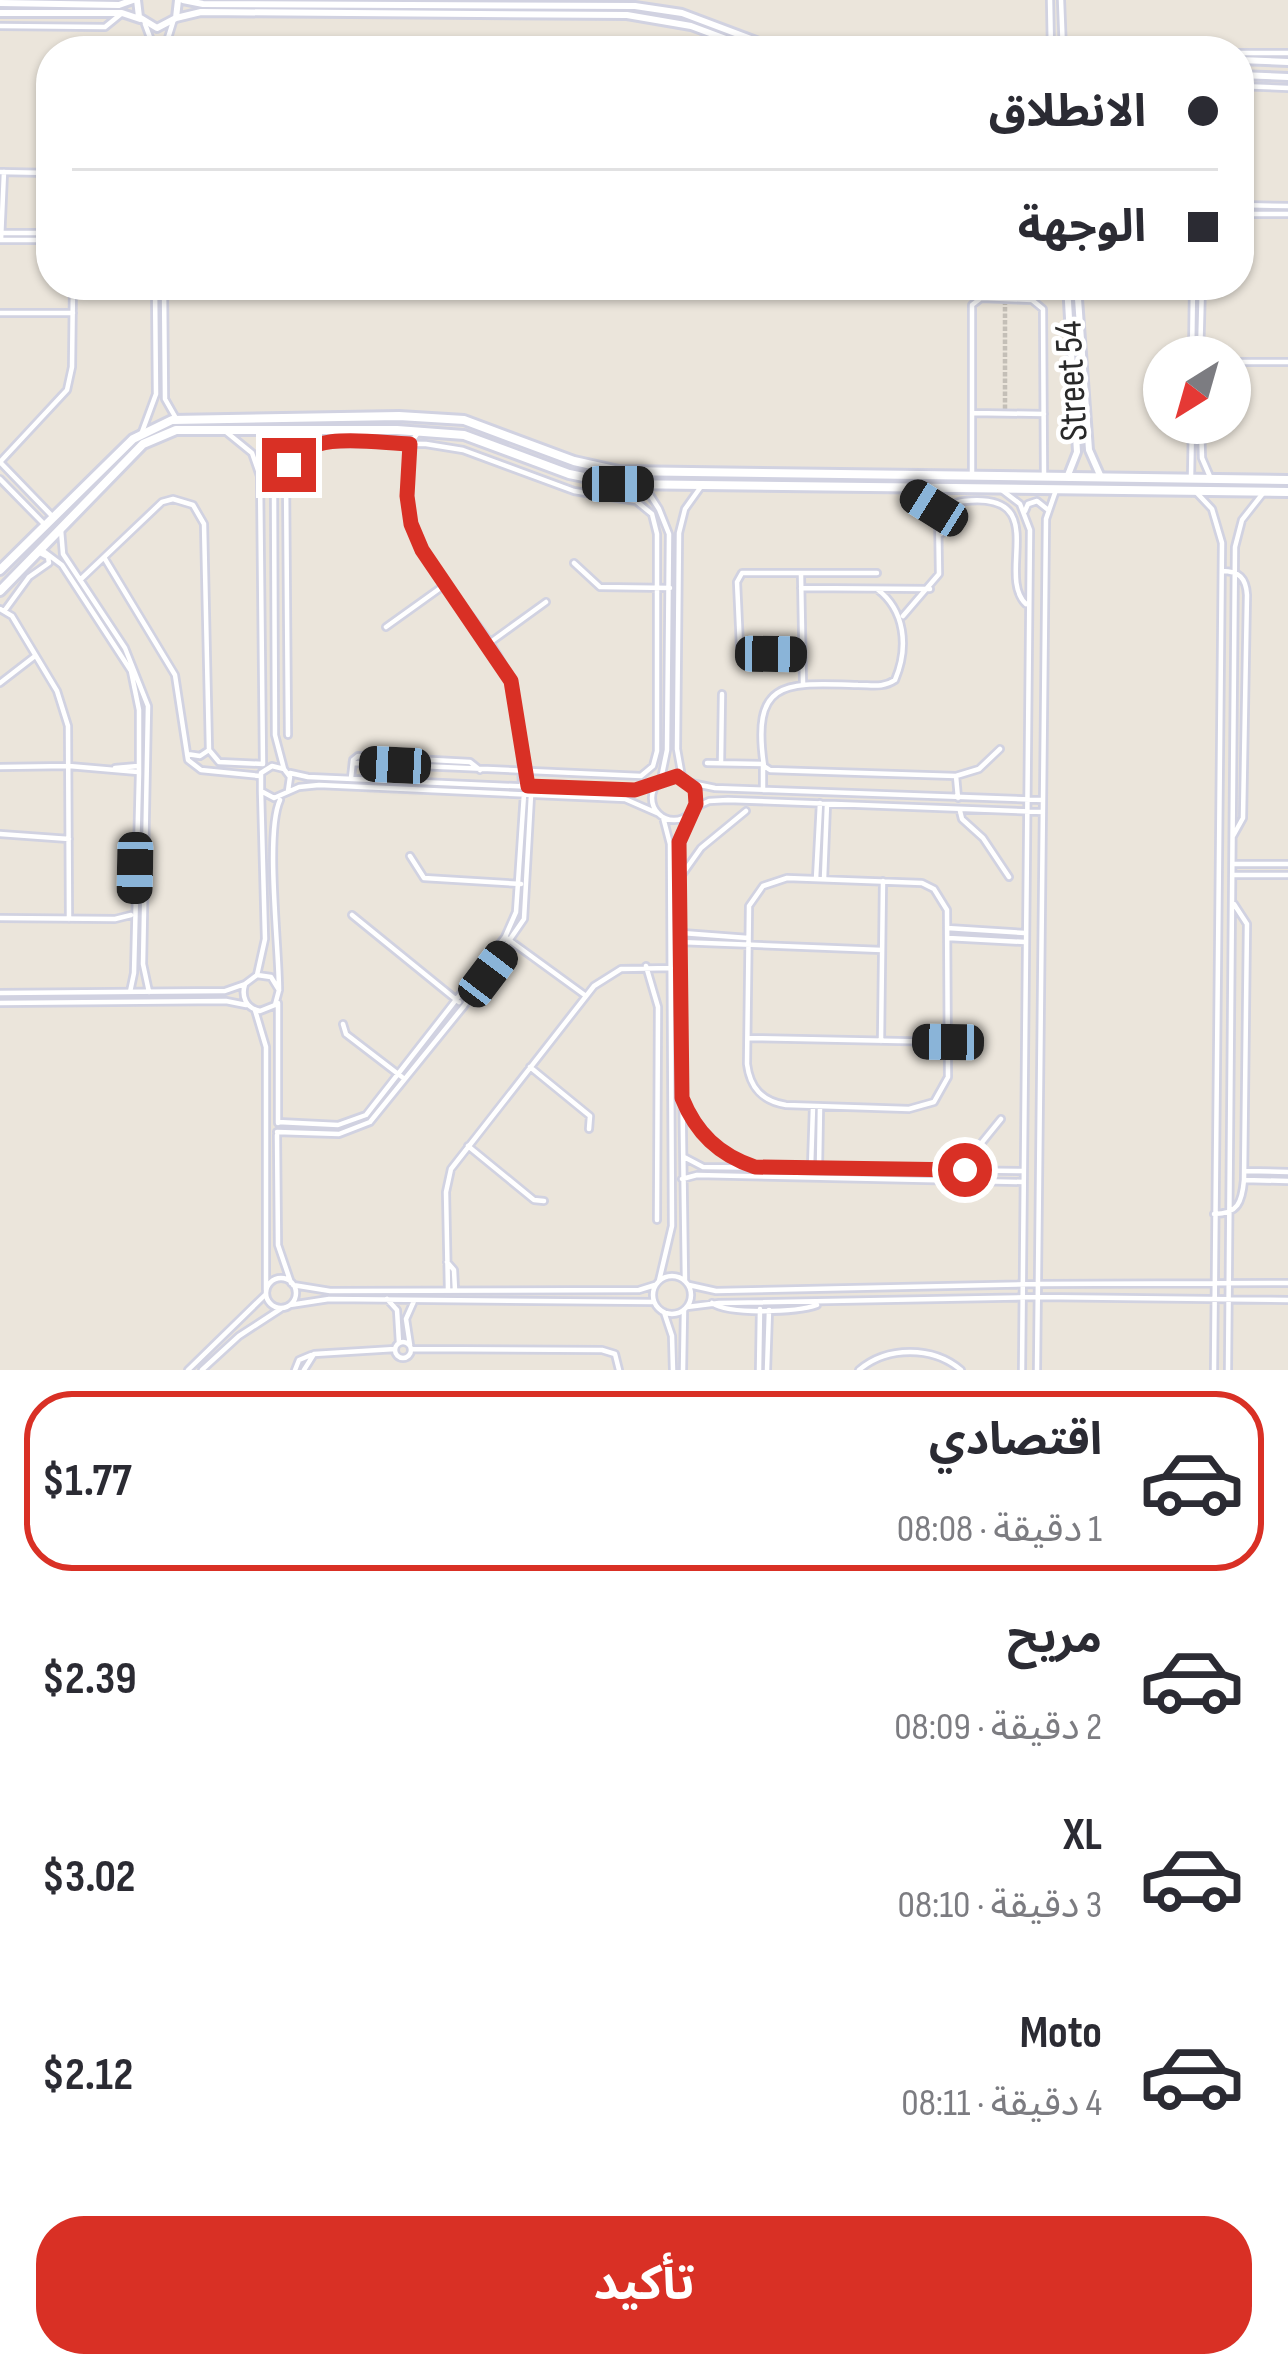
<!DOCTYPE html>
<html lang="ar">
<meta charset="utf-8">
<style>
body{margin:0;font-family:"Sofia Sans Condensed","Noto Sans Arabic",sans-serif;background:#f7f7f7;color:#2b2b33;direction:rtl;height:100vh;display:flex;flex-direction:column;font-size:45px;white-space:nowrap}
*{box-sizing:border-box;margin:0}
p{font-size:39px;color:#7c7c81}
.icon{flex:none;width:66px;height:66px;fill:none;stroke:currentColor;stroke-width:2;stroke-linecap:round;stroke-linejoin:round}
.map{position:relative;height:1370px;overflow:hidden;direction:ltr}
.sheet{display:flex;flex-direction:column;background:#fff;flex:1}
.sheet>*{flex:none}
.banner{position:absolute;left:36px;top:36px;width:1218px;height:264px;border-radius:48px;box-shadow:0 3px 9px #0004;direction:rtl;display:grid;align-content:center;height:264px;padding:0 36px;background:#fff}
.needle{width:78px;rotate:217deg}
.controls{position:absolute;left:1143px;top:336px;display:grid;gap:24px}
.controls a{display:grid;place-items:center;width:108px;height:108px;border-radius:50%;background:#fff;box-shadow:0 3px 9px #0004;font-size:60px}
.end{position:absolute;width:54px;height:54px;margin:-27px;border:15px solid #d93025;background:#fff;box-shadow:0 0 0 6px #fff}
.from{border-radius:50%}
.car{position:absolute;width:36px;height:72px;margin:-36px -18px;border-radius:15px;box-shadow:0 0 9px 3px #0007;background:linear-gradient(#222 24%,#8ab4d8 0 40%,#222 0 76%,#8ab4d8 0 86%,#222 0)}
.banner b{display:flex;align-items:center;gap:42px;height:114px;font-size:45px}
.banner b+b{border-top:3px solid #e1e1e2}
.banner i{width:30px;height:30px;background:#2b2b33}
ul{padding:21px 0 0;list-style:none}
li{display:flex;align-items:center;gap:36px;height:180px;margin:0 24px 18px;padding:0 12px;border:6px solid transparent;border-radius:48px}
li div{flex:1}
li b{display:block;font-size:45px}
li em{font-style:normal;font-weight:700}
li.on{border-color:#d93025}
li>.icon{width:108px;height:108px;stroke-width:1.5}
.cta{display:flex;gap:24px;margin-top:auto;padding:24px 36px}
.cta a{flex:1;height:138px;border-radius:48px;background:#d93025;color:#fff;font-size:48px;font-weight:700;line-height:138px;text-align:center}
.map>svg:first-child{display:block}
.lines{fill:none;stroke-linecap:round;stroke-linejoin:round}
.minor-tunnel{stroke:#c4bfb7;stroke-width:4.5;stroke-dasharray:4.5 2;stroke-linecap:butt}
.minor-casing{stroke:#d1d2e1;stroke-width:10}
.tertiary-casing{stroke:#d1d2e1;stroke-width:12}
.secondary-casing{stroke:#d1d2e1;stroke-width:14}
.minor{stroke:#fff;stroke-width:4.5}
.tertiary{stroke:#fff;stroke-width:6}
.secondary{stroke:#fff;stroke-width:8}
.route{stroke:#d93025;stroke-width:15}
.labels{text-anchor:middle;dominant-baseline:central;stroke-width:9;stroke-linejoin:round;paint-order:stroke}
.street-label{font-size:39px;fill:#292929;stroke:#fff}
</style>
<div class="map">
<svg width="1288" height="1370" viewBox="0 0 1288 1370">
<rect width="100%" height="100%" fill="#ebe5db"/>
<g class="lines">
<path class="minor-tunnel" d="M1005,409V303"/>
<defs>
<path id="minor" d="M1050,0L1051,51
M1061,0L1063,51
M145,24L155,51
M0,26L105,27L121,14
M164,51L173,22
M1239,53H1288
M1239,86L1288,88
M0,172L51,173
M1239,205L1288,206
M1239,214H1288
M3,233H51
M0,240H51
M1,240L4,172
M164,285L165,399L177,420
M0,313H73
M1192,357L1193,285
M1200,357L1202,285
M1230,362H1288
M972,413L1044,414
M1201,423L1202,458L1211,479
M225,431L252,453L260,476L263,764
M142,432L156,394L155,285
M417,434C407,446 409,463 408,478C404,565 476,604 508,675C523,709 520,751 522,786
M256,461L268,453L281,458
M0,462L67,390L72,367L73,285
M0,462L54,518
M972,474V305L981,298L1032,300L1043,309L1044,475
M1191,477L1192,423
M0,479L46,526
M643,484L659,509L669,534L667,750L661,779
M902,488L938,510C947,508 954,502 964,501C1053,491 995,575 1026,604
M1003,491L1020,504L1030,530L1022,1370
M1196,492L1212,509L1222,543L1214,1370
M1025,511L1028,504L1037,501L1047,509
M61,530L63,554L125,648L148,706L143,964L149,992
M941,534L946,512
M42,550L62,565L131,671L139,710V774L134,973L130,992
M105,559L175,675L188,760L201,770L260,776
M574,563L600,587L670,588
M1222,571C1239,571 1246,578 1247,595L1243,818L1233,836
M801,575L803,683
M80,580L162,502L173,499L193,505L204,524L209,750L219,762L263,764
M801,588L930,589
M877,589C905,610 909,647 895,680C883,688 872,685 858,685C786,683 751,678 764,766L770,770L956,776L979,769L1000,749
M0,609L12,616L57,691L68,726L69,919
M5,610L29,577L49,563L48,557L40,553
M903,616L939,574L938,510
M386,627L446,584
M488,644L546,602
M802,654H747L740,647L737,582L742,573H877
M0,683L35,656
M288,735L286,476C290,457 302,446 322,443L426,444L463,450L574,491L636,501L652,514L657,534V751L653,766L641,776L353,763
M187,754L200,756L209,750
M707,763L763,764V790
M721,763L722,694
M0,767L69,766L138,772
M115,768L138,766
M284,769L275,735L274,487L281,458L310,431
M290,773L308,777L624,791L655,786
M652 798a22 22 0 1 1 44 0a22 22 0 1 1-44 0Z
M956,776L958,798
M682,777L677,749L679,533L685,509L700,488
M351,778L353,760L358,756L470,762L480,770
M691,783L715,788L1043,800
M288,791L290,777L284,769L272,766L261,773V791L274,798L299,787L319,785L625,799L657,813
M694,808L709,801L728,800L1043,812
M960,811L962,819L983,838L1009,877
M0,834L69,839
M410,856L424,878L521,884
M1234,864H1288
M1234,875H1288
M787,878L922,883L934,889L947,910L948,1077L934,1102L909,1109L786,1105C762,1101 750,1088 747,1064L749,906L763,886Z
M679,879L701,848L746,811
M816,879L820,803
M824,879L827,804
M352,915L459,1002
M0,918L115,919L131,915
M947,928L1025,933
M682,933L748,938
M505,937L586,996
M948,938L1025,942
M679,942L882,950
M646,966L658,1007L657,1220
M257,975L265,939L261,791
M279,990L271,977L257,975L245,984C241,997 246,1008 260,1011L275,1005L279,990C279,947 265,833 280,800
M0,993L225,991L245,984
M0,1003L226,1001L246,1005
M255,1010L266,1047V1290
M343,1024L346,1034L402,1077
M749,1038L948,1042
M881,1041L883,881
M530,1067L590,1116L589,1129
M683,1100L710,1142L750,1165
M278,1122L338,1125L366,1115L505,937L516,912L524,794
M278,1123V1003
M277,1132L339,1134L370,1122L464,1006L524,919L531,795
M277,1135L278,1245L291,1283
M468,1146L534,1200L544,1201
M684,1157L703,1167L1023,1171
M811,1167L813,1107
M819,1167L820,1107
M943,1169L975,1151L1001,1119
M1246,1171L1288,1172
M682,1179L697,1175L1023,1182
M1244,1180L1288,1181
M1214,1214C1238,1214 1242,1202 1244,1180L1247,924L1234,904
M447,1262L454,1270L455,1290
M653 1295a19 19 0 1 1 38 0a19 19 0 1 1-38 0Z
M266 1293a15 15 0 1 1 30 0a15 15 0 1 1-30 0Z
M659,1281L672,1226L670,844L663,817
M685,1281L679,856L687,816
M293,1285L330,1291L639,1290L655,1285
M689,1285L716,1291L1040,1284L1288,1283
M448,1290L446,1192L451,1169L594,986L621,969L671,968
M387,1299L397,1310L399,1343
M712,1303C729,1315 797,1312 817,1305
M290,1305L329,1299L654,1302
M687,1307L719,1303L1039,1297L1288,1300
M664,1312L672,1336L673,1370
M395 1350a8 8 0 1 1 16 0a8 8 0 1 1-16 0Z
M410,1345L406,1319L414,1301
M412,1349L602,1350L615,1354L619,1370
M188,1370L266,1294
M202,1370L239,1336L282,1308
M295,1370L299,1360L311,1355
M304,1370L314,1354L395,1349
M683,1370L684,1310
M759,1370L760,1309
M767,1370L769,1310
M859,1370C887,1346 933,1346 961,1370
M1037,1370L1046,519L1056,490
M1228,1370L1235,547L1242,520L1264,492"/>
<path id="tertiary" d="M137,0L139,17L157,28L176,18L178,0
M183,0L203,4L635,6L682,13L783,51
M0,3L119,5L133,0
M0,13H122L140,19
M176,18L201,12L627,15L691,26L758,51
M1050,51H1064
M1239,60L1288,62
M1239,75L1288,77
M1067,285L1077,452L1068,475
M1077,285L1089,450L1100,475"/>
<path id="secondary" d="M0,570L133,439L172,420L399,416L464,420L574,461L619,471L1288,480
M0,591L143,444L176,430H397L464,435L569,474L618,484L1288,492"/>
</defs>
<use href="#minor" class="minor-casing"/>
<use href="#tertiary" class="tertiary-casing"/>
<use href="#secondary" class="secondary-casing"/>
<use href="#minor" class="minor"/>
<use href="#tertiary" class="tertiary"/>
<use href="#secondary" class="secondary"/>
</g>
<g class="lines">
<path class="route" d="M289,465C312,429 373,443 410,444L407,496L411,524L422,550L511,681L528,786L635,790L677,776L695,789L696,804L679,842L682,1098C696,1133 719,1155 755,1167L965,1170"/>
</g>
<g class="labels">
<g class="street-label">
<text transform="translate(1072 381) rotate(-93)">Street 54</text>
</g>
</g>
</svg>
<div class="controls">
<a><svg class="needle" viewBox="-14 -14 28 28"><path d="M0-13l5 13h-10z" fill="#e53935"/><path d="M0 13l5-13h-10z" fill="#7c7c81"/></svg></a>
</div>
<i class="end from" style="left:965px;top:1170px"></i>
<i class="end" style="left:289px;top:465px"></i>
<i class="car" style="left:618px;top:484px;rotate:90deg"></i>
<i class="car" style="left:934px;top:508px;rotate:302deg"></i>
<i class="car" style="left:771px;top:654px;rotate:91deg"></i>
<i class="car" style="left:395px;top:765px;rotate:273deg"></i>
<i class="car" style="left:135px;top:868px;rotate:181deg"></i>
<i class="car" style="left:488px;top:974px;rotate:37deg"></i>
<i class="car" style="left:948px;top:1042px;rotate:271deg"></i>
<div class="banner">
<b><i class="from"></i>الانطلاق</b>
<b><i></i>الوجهة</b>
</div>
</div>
<section class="sheet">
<ul>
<li class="on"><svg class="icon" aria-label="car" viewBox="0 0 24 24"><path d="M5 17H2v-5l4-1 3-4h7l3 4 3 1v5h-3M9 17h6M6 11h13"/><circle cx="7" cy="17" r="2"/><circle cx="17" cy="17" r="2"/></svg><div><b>اقتصادي</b><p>1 دقيقة · 08:08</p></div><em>$1.77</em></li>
<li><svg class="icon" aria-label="car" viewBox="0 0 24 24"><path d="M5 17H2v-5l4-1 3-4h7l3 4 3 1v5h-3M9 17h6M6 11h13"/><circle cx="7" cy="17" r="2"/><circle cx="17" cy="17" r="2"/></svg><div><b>مريح</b><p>2 دقيقة · 08:09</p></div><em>$2.39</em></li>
<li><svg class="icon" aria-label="car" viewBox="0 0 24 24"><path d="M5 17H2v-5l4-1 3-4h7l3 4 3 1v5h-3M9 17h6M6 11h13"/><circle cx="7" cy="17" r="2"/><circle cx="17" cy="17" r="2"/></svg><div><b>XL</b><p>3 دقيقة · 08:10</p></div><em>$3.02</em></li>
<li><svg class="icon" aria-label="car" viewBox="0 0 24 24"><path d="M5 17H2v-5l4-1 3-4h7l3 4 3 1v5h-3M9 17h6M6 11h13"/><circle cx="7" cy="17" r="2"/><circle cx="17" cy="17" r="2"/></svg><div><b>Moto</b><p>4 دقيقة · 08:11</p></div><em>$2.12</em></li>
</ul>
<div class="cta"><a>تأكيد</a></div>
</section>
